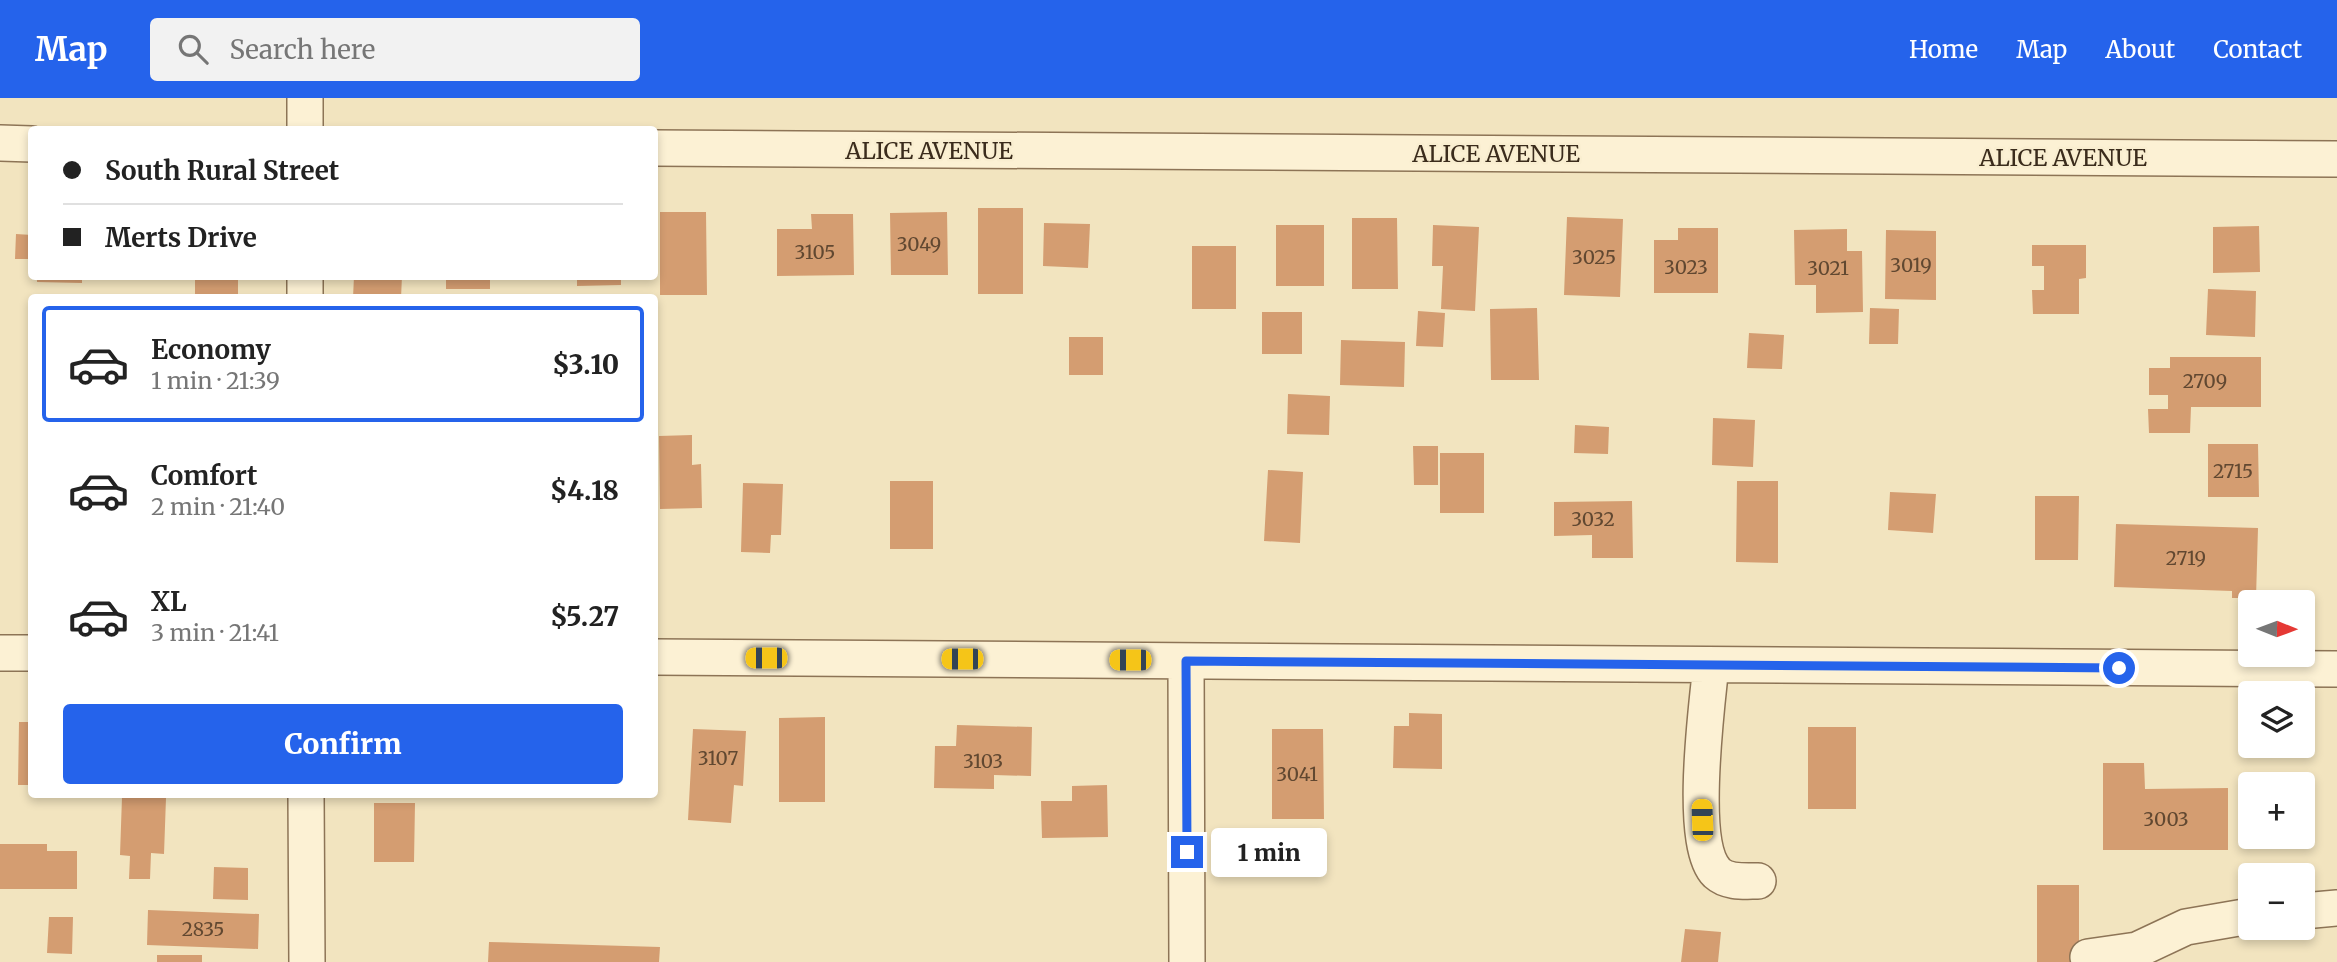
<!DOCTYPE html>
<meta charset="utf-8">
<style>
body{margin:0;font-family:Merriweather,serif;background:#f2f2f2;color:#222;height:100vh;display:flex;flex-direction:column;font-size:26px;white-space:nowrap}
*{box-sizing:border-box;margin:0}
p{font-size:23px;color:#767676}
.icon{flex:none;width:38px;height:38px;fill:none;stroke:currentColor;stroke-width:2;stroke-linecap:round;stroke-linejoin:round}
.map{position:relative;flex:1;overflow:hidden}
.drawer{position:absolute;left:28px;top:196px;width:630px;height:504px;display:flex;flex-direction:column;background:#fff;border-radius:7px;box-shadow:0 4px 10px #0003}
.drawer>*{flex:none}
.guide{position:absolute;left:28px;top:28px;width:630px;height:154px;border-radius:7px;box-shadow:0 4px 10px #0003;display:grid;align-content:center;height:154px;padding:0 35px;background:#fff}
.needle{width:46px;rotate:91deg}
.tools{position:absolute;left:2238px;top:492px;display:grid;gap:14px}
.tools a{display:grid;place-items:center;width:77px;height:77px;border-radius:7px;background:#fff;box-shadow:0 4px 10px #0003;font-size:35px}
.end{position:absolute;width:32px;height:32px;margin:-16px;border:9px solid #2563eb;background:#fff;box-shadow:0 0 0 4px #fff}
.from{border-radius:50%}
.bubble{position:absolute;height:49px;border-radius:7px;background:#fff;box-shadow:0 4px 10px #0003;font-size:23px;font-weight:800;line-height:49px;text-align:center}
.car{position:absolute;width:21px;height:42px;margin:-21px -10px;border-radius:9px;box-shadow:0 0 5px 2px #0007;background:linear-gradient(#f5c518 24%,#345 0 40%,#f5c518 0 76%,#345 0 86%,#f5c518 0)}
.guide b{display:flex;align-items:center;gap:24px;height:66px;font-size:26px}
.guide b+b{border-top:2px solid #e0e0e0}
.guide i{width:18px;height:18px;background:#222}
ul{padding:12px 0 0;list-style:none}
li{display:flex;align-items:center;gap:21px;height:116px;margin:0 14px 10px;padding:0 21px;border:4px solid transparent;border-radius:7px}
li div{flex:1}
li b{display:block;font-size:26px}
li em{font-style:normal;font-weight:800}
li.on{border-color:#2563eb}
li>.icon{width:63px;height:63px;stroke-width:1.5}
.cta{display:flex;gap:14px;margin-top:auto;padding:14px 35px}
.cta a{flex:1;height:80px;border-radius:7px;background:#2563eb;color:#fff;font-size:28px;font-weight:800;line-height:80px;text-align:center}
header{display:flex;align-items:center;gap:42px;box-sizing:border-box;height:98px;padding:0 35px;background:#2563eb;color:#fff}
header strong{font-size:33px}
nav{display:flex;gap:38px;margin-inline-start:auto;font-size:24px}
.search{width:490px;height:63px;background:#f2f2f2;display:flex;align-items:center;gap:18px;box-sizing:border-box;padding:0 24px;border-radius:7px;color:#767676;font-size:26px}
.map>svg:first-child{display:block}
.building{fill:#d49d71}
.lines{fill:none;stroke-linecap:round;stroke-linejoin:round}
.minor-casing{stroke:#8d7456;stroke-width:38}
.minor{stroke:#fcf1d4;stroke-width:35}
.route{stroke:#2563eb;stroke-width:9}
.labels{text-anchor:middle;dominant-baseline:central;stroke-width:5;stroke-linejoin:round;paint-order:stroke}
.number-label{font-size:19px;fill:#614831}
.street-label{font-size:23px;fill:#3b2c1c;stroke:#f9eed0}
</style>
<header>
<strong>Map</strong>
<div class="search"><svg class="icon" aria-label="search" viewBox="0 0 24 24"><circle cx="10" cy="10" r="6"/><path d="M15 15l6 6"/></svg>Search here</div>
<nav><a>Home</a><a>Map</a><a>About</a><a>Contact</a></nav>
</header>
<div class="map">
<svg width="2337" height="864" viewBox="0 0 2337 864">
<rect width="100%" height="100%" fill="#f2e4bf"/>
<path class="building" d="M978,110H1023V196H978Z
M660,114H706L707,197H660Z
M947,114L948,177H891L890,115Z
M811,116H853L854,177L777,178V131H812Z
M1567,119L1623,121L1620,199L1564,197Z
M1352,120H1397L1398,191H1352Z
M1044,125L1090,126L1088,170L1043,168Z
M1276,127H1324V188H1276Z
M1433,127L1479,129L1475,213L1441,211L1443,168H1432Z
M2259,128L2260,174L2213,175V129Z
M1678,130H1718V195H1654V142H1678Z
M1847,131V153H1862L1863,214L1816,215V187H1795L1794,132Z
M1886,132L1936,133V202L1885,201Z
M16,136L32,137V161H15Z
M2032,147H2086V180L2079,181V216H2033L2032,192H2044V168H2032Z
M1192,148H1236V211H1192Z
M37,178H82V185L37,184Z
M195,178H238V200H195Z
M354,178H402L401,200H353Z
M446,178H490V191H446Z
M577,178H621V187L577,188Z
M2208,191L2256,193L2255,239L2206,237Z
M1537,210L1539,282H1491L1490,211Z
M1870,210L1899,211L1898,246H1869Z
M1418,213L1445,215L1443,249L1416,248Z
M1262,214H1302V256H1262Z
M1749,235L1784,237L1782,271L1747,270Z
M1069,239H1103V277H1069Z
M1341,242L1405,244L1404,289L1340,287Z
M2170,259H2261V309H2191L2190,335H2149L2148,311H2168V297H2149V270H2170Z
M1288,296L1330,298L1329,337L1287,336Z
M1713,320L1755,322L1753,369L1712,367Z
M1575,327L1609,329L1608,356L1574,355Z
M692,337V367L701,366L702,410L660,411L659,338Z
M2208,346H2258L2259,399H2208Z
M1413,348H1438V387H1414Z
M1440,355H1484V415H1440Z
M1268,372L1303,374L1300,445L1264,443Z
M890,383H933V451H890Z
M1737,383H1778V465L1736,464Z
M743,385L783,386L781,437H771L770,455L741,454Z
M1890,394L1936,396L1933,435L1888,432Z
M2035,398H2079L2078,462H2035Z
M1632,403L1633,460H1592V437L1554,438V404Z
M2116,426L2258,430L2256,500H2232V493L2114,489Z
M1409,615L1442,616V671L1393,670L1394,628H1409Z
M825,619V704H779V620Z
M19,624H32V687H18Z
M957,627L1032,629L1031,678L994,677V691L934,690L935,648H956Z
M1808,629H1856V711H1808Z
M693,631L746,633L743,688L734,687L731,725L688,722Z
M1272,631H1323L1324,721H1272Z
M2103,665H2144L2145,691L2228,690V752H2103Z
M1107,687L1108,739L1042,740L1041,703H1072V688Z
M122,699L166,700L164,756L151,755L150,781H129L130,758L120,757Z
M374,705H415L414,764H374Z
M0,746H47V753H77V791H0Z
M214,769L248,770V802L213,801Z
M2037,787H2079V864H2037Z
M148,812L259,816L258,851L147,847Z
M49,819H73L72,856L47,855Z
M1685,831L1721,834L1718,864H1681Z
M489,844L660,849L659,864H488Z
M157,857H202V864H157Z"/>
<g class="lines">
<defs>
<path id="minor" d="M305,32V0
M0,45L32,46
M654,50L2337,61
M305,178V200
M0,555H32
M654,559L2337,571
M1186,563L1187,864
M1711,567C1707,607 1688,746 1717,775C1728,785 1745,783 1758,783
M306,696L307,864
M2303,813L2337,810
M2088,859L2137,852L2186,829L2250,818"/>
</defs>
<use href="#minor" class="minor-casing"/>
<use href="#minor" class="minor"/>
</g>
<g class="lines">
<path class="route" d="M1187,754L1186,563L2119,570"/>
</g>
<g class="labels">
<g class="number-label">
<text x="919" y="146">3049</text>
<text x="815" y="154">3105</text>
<text x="1594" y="159">3025</text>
<text x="1911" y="167">3019</text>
<text x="1686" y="169">3023</text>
<text x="1828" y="170">3021</text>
<text x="2205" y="283">2709</text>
<text x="2233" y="373">2715</text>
<text x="1593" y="421">3032</text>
<text x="2186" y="460">2719</text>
<text x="718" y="660">3107</text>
<text x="983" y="663">3103</text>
<text x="1297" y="676">3041</text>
<text x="2166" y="721">3003</text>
<text x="203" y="831">2835</text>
</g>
<g class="street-label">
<text x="929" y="52">ALICE AVENUE</text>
<text x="1496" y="55">ALICE AVENUE</text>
<text x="2063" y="59">ALICE AVENUE</text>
</g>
</g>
</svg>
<div class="tools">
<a><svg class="needle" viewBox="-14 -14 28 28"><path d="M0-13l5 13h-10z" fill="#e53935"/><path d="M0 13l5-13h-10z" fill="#767676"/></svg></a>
<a><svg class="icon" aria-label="layers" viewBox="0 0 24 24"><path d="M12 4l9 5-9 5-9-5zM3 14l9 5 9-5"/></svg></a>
<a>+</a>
<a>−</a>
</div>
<i class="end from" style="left:2119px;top:570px"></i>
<i class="end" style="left:1187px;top:754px"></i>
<div class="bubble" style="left:1211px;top:730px;width:116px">1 min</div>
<i class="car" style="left:766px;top:560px;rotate:270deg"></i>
<i class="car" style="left:962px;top:561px;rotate:270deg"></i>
<i class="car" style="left:1130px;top:562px;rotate:270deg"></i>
<i class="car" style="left:1702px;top:722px;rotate:358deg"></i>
<div class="guide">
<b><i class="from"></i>South Rural Street</b>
<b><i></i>Merts Drive</b>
</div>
<section class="drawer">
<ul>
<li class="on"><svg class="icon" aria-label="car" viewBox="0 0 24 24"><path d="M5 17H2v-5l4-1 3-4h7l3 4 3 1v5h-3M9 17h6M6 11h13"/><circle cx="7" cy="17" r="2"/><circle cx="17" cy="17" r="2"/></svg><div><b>Economy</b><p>1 min · 21:39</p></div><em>$3.10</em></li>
<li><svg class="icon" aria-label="car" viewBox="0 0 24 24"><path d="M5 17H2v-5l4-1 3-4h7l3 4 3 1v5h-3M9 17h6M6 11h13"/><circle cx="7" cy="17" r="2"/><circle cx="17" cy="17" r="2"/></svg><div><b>Comfort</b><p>2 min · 21:40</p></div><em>$4.18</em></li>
<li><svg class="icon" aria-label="car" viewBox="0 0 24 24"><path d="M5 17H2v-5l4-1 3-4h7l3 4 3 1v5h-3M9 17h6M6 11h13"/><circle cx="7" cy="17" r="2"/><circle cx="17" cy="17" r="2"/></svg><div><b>XL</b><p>3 min · 21:41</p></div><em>$5.27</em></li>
</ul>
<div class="cta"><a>Confirm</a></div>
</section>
</div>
